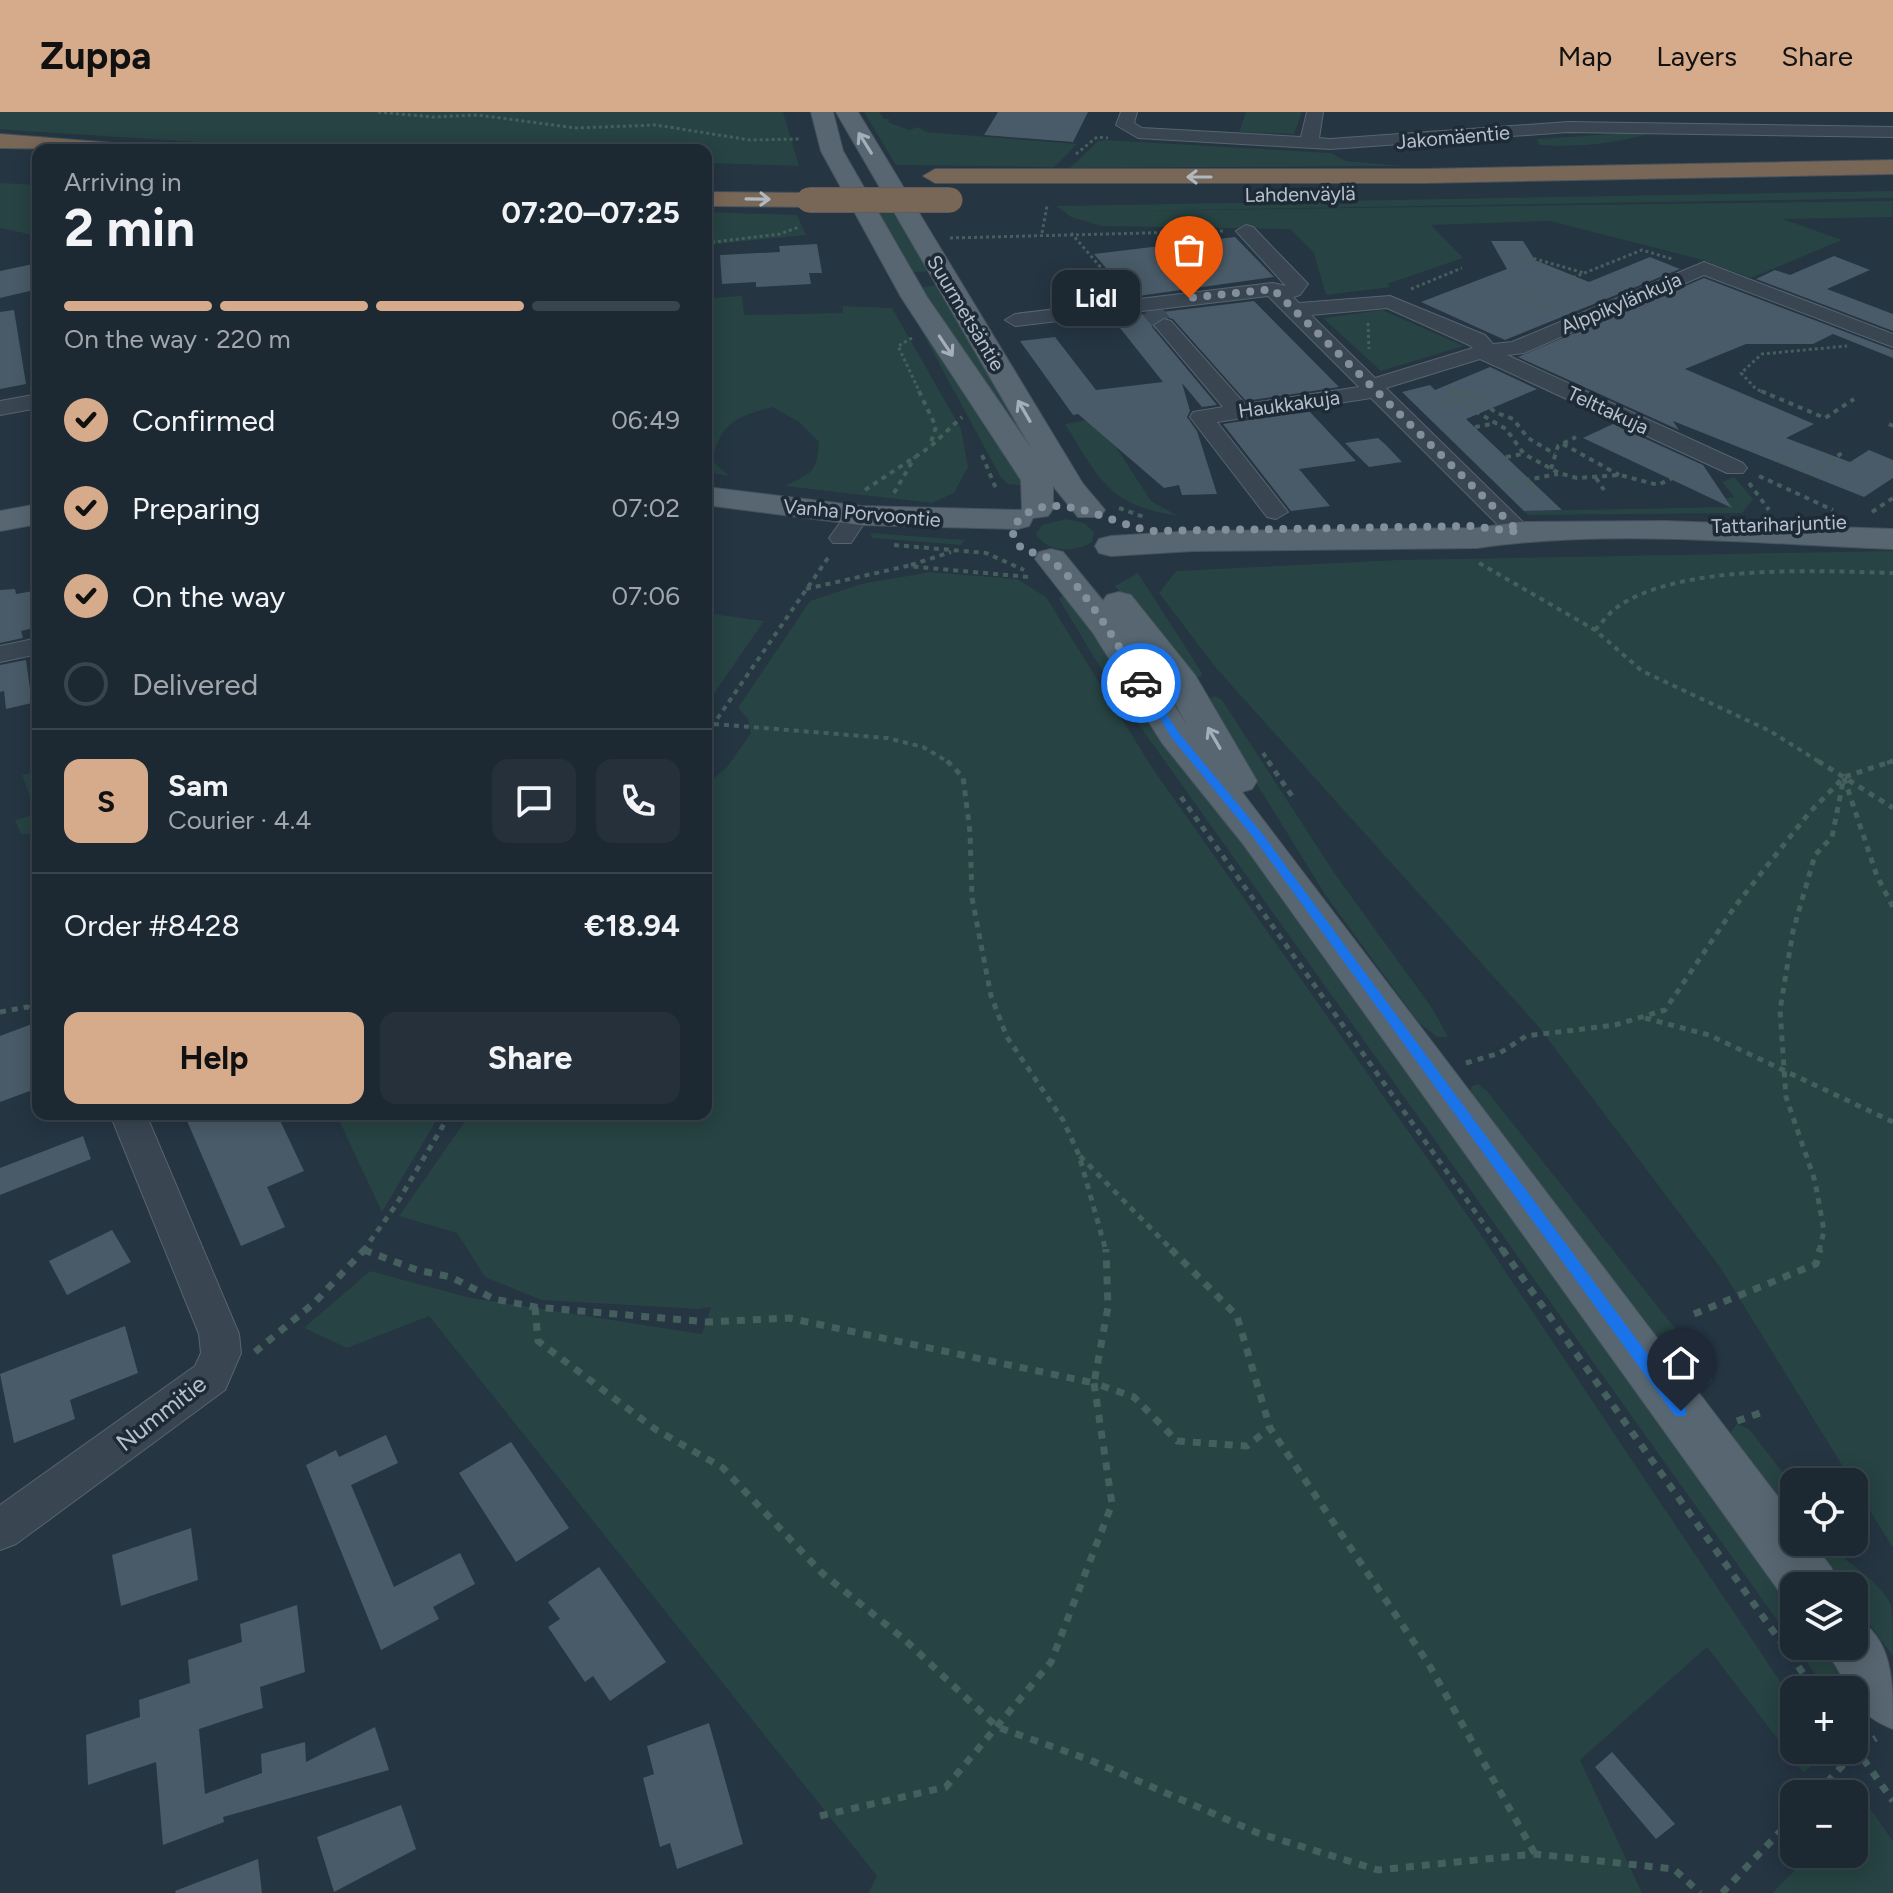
<!DOCTYPE html>
<html lang="en">
<head>
<meta charset="utf-8">
<style>
	:root { --surface:#1c2832; --page:#25303a; --text:#f1f3f6; --muted:#a0a6ac; --line:#3a444d; --accent:#d6ab8b }
	body { margin:0; font-family:Figtree,sans-serif; background:var(--page); color:var(--text); height:100vh; display:flex; flex-direction:column; font-size:30px; white-space:nowrap }
	* { box-sizing:border-box; margin:0 }
	p { font-size:26px; color:var(--muted) }
	.icon { flex:none; width:44px; height:44px; fill:none; stroke:currentColor; stroke-width:2; stroke-linecap:round; stroke-linejoin:round }
	.map { position:relative; flex:1; overflow:hidden }
	.drawer { position:absolute; left:32px; top:32px; width:680px; height:976px; display:flex; flex-direction:column; background:var(--surface); border-radius:16px; box-shadow:0 4px 20px #0003,0 0 0 2px var(--line) }
	.drawer>* { flex:none }
	.buttons { position:absolute; left:1780px; top:1356px; display:grid; gap:16px }
	.buttons a { display:grid; place-items:center; width:88px; height:88px; border-radius:16px; background:var(--surface); box-shadow:0 4px 20px #0003,0 0 0 2px var(--line); font-size:40px }
	.pin { position:absolute; display:grid; place-items:center; width:68px; height:68px; color:#fff; margin:-82px -34px; border-radius:50% 50% 50% 0; rotate:-45deg; box-shadow:0 0 8px #0007 }
	.pin .icon { rotate:45deg }
	.courier { position:absolute; display:grid; place-items:center; width:80px; height:80px; margin:-40px; border:6px solid #1a73e8; border-radius:50%; background:#fff; color:#222; box-shadow:0 2px 10px #0007 }
	.bubble { position:absolute; height:56px; border-radius:16px; background:var(--surface); box-shadow:0 4px 20px #0003,0 0 0 2px var(--line); font-size:26px; font-weight:700; line-height:56px; text-align:center }
	.head em { font-style:normal; font-weight:700 }
	.head div { display:flex; flex-direction:column-reverse }
	.head { display:flex; align-items:center; justify-content:space-between; height:136px; padding:0 32px }
	h1 { font-size:52px; font-weight:700; line-height:60px }
	.bar { display:grid; grid-template-columns:repeat(4,1fr); gap:12px 8px; align-content:center; height:96px; padding:0 32px }
	.bar i { height:10px; border-radius:6px; background:var(--line) }
	.bar .active { background:var(--accent) }
	.bar p { grid-column:span 4 }
	.line { display:flex; align-items:center; gap:20px; padding:0 32px; border-top:2px solid var(--line) }
	.line div { flex:1 }
	.round { display:grid; place-items:center; flex:none; width:84px; height:84px; border-radius:16px; background:var(--page) }
	ol { padding:0 32px; list-style:none }
	li { display:flex; align-items:center; gap:24px; height:88px }
	li p { margin-inline-start:auto }
	li .icon { padding:8px; border-radius:50%; background:var(--accent); color:#111; stroke-width:4 }
	li:last-child { color:var(--muted) }
	li i { width:44px; height:44px; border:4px solid var(--line); border-radius:50% }
	.action { display:flex; gap:16px; margin-top:auto; padding:16px 32px }
	.action a { flex:1; height:92px; border-radius:16px; background:var(--accent); color:#111; font-size:32px; font-weight:700; line-height:92px; text-align:center }
	.action a+a { background:var(--page); color:var(--text) }
	header { display:flex; align-items:center; gap:48px; box-sizing:border-box; height:112px; padding:0 40px; background:var(--accent); color:#111 }
	header strong { font-size:38px }
	nav { display:flex; gap:44px; margin-inline-start:auto; font-size:28px }
	.map>svg:first-child { display:block }
	.green { fill:#274343 }
	.building { fill:#495b68 }
	.lines { fill:none; stroke-linecap:round; stroke-linejoin:round }
	.minor-tunnel { stroke:#3b4a57; stroke-width:19; stroke-dasharray:19 10; stroke-linecap:butt }
	.minor-casing { stroke:#57646f; stroke-width:2 }
	.major-casing { stroke:#46525e; stroke-width:2 }
	.highway-casing { stroke:#44515c; stroke-width:2 }
	.path-far3 { stroke:#455f5e; stroke-width:3; stroke-dasharray:3 3; stroke-linecap:butt }
	.path-far2 { stroke:#455f5e; stroke-width:4; stroke-dasharray:5 5; stroke-linecap:butt }
	.path-far1 { stroke:#455f5e; stroke-width:5; stroke-dasharray:6 6; stroke-linecap:butt }
	.path { stroke:#455f5e; stroke-width:7; stroke-dasharray:8 8; stroke-linecap:butt }
	.minor { fill:#394652; fill-rule:evenodd }
	.major { fill:#576671; fill-rule:evenodd }
	.highway { fill:#786656; fill-rule:evenodd }
	.highway-bridge-casing { stroke:#44515c; stroke-width:26; stroke-linecap:butt }
	.highway-bridge { stroke:#786656; stroke-width:25 }
	.oneway { stroke:#a3afba }
	.oneway2 { stroke:#b0b8c0 }
	.route { fill:#1a73e8 }
	.done { stroke:#83909c; stroke-width:8; stroke-dasharray:0 14.4 }
	.labels { text-anchor:middle; dominant-baseline:central; stroke-width:7; stroke-linejoin:round; paint-order:stroke }
	.far-street-label { font-size:20px; fill:#b6c1cc; stroke:#1e2b37 }
	.street-label { font-size:24px; fill:#b6c1cc; stroke:#1e2b37 }
</style>
</head>
<body>
<header>
<strong>Zuppa</strong>
<nav><a>Map</a><a>Layers</a><a>Share</a></nav>
</header>
<div class="map">
<svg width="1893" height="1781" viewBox="0 0 1893 1781">
	<rect width="100%" height="100%" fill="#253542"/>
	<g class="green">
		<path d="M0,0h783l16,54 -93,-3v-13h-376l-307,-19 -23,-2z"/>
		<path d="M864,0h15l5,7h6l-2,3 21,8 9,-3 8,5 151,12 -23,23 -158,-2z"/>
		<path d="M1246,0h56l-8,22 -55,-2z"/>
		<path d="M1658,19c-38,12 -79,17 -118,14l-3,-6z"/>
		<path d="M1104,28l227,13 15,8 58,5 -334,2 28,-27z"/>
		<path d="M0,71l38,2v51l-38,-8z"/>
		<path d="M1893,79v7l-768,13 768,-10 -1,16 -109,2 59,21 -91,38 -48,-18 -153,-39 -119,4 32,33 -76,26 4,3 -65,8 -12,-42 -24,-24 -189,-3 -30,-9 -15,-11z"/>
		<path d="M872,97h26l38,62 -23,1 -19,-34z"/>
		<path d="M706,100l91,3 9,20 -100,10z"/>
		<path d="M942,172l75,130 32,70 -130,-196z"/>
		<path d="M706,180l3,6 33,-2 2,19 99,-2v-7l49,2 69,121 7,38 -14,26 -22,10 -147,-17c27,-13 32,-14 34,-44l-20,-20 -27,-15c-36,10 -51,16 -60,53l17,16 -23,-4z"/>
		<path d="M907,192l120,182 -20,-2 -7,-8z"/>
		<path d="M1382,198l82,36 -83,25 -58,-53z"/>
		<path d="M1097,306l54,83 27,15c-70,-11 -78,-36 -113,-92z"/>
		<path d="M1734,365l19,22 -11,14 -214,2 -4,-4 207,-4 -5,-9 8,-1 -12,-15z"/>
		<path d="M1066,407l18,4 10,9 -2,10c-17,11 -45,11 -56,-8l6,-9z"/>
		<path d="M870,421l95,7 -4,5 -89,-7z"/>
		<path d="M1893,439v997l-173,-281 -182,-241 -322,-358 -57,-75 17,-22 222,-11z"/>
		<path d="M931,460l86,7 29,18 107,172 322,457 319,476v48h32l3,5 -26,17 -96,-125 -127,113 62,133h-774l9,-17 -448,-560 -82,32 -43,-20 66,-57 101,27 231,36 9,-27 -13,2 -157,-9 -56,-23 -28,-44 -58,-17 71,-102h236v-329l21,-18 24,-34 -3,-14 -10,-11 72,-107 51,-17z"/>
		<path d="M1138,461l64,100 -2,4 -9,1 -76,-92z"/>
		<path d="M1067,478l727,1011v43l-682,-957 -53,-88z"/>
		<path d="M706,501l58,8 -58,84z"/>
		<path d="M1215,584l7,4 113,174 97,134 16,29h-11l-18,-14 -93,-127 -121,-196z"/>
		<path d="M38,659v63h-17l-6,-14 22,-6 -15,-39z"/>
		<path d="M1478,972l9,7 225,284v6l-6,5 -12,2 -224,-296 2,-6z"/>
		<path d="M336,1002h104l-58,98z"/>
		<path d="M1737,1312l12,5 45,58v35l-58,-78 -5,-12z"/>
		<path d="M1809,1430h18c19,22 51,36 64,63 2,12 2,37 2,51l-39,-53v-17h-13z"/>
		<path d="M1795,1534h32l43,66v8l-11,8 -5,-2v-36h-27z"/>
		<path d="M1864,1688l29,41v52h-121l39,-39h43v-43z"/>
	</g>
	<g class="building">
		<path d="M998,0h90l-15,30 -89,-7z"/>
		<path d="M1235,125l39,40 -143,20 -37,-43z"/>
		<path d="M1491,129h32l12,19 54,22 61,-25 30,12 -175,71 -84,-38 86,-33z"/>
		<path d="M817,132l5,29h-13l2,11 -55,3v-5l-34,2 -2,-29 60,-3 -1,-6z"/>
		<path d="M1834,144l36,14 -43,19 66,25v17l-137,-52 19,-9 15,5z"/>
		<path d="M38,151v26l-38,9v-27z"/>
		<path d="M1704,166l189,72v8l-60,-24 -20,10h-67l-61,25 129,55 -28,14 64,24 19,-12 24,10v18l-29,19 -191,-76 6,9 -161,-73z"/>
		<path d="M1254,189l85,86 -93,14 -73,-82 -11,-3 -10,6v5l65,78 -15,2 -20,-24 8,28 -3,6 10,14 20,63 -35,1 -3,-10 -15,3 -86,-74 -5,1 -53,-74 35,-4 41,53 67,-8 -51,-64z"/>
		<path d="M14,198l12,74 -26,5v-77z"/>
		<path d="M1490,255l47,22 -71,30 96,91 -38,1 -122,-119 28,-7 5,5z"/>
		<path d="M1309,299l47,50 -57,8 31,37 -39,5 -68,-87z"/>
		<path d="M1613,312l90,41 29,43 -149,-70z"/>
		<path d="M1378,326l8,7 16,17 -33,5 -24,-24z"/>
		<path d="M15,477l1,5 17,-3 1,6 4,-1v31l-17,4 2,7 -23,5v-53z"/>
		<path d="M26,548l6,43 -26,6 -2,-18 -4,1v-27z"/>
		<path d="M32,912l6,17v47l-38,14v-66z"/>
		<path d="M184,1002h93l27,57 -37,16 18,40 -44,19z"/>
		<path d="M83,1024l8,23 -91,36v-27z"/>
		<path d="M112,1118l19,32 -64,33 -18,-34z"/>
		<path d="M125,1214l13,47 -68,27 5,19 -61,24 -14,-69z"/>
		<path d="M386,1323l12,28 -47,22 43,102 66,-34 15,31 -42,23 6,12 -58,31 -75,-185 30,-15 3,7z"/>
		<path d="M511,1330l58,86 -53,34 -57,-89z"/>
		<path d="M191,1416l7,52 -77,26 -9,-51z"/>
		<path d="M599,1455l67,95 -56,39 -17,-25 -8,6 -37,-55 12,-8 -12,-17z"/>
		<path d="M297,1493l8,67 -45,15 3,21 -64,21 6,65 57,-21 -1,-19 44,-12 1,20 69,-35 14,43 -166,47 1,5 -61,23 -7,-83 -68,23 -2,-50 54,-18 -1,-17 51,-17 -2,-23 54,-18 -2,-18z"/>
		<path d="M709,1611l34,121 -66,25 -7,-26 -10,4 -17,-69 11,-4 -7,-28z"/>
		<path d="M1612,1640l63,72 -19,15 -61,-72z"/>
		<path d="M401,1693l15,44 -82,43 -17,-55z"/>
		<path d="M258,1747l4,34h-86l-1,-2z"/>
	</g>
	<g class="lines">
		<path class="minor-tunnel" d="M1150,197l14,16"/>
		<defs>
			<g id="minor">
				<path d="M1121,0h16l-3,11 8,5 159,9 6,-25h16l-4,26 11,1 238,-17 325,5v10l-325,-5 -238,17 -192,-11 -22,-13z"/>
				<path d="M1246,113l7,2 55,57 -8,11 -7,2 6,6 91,-7 95,39 8,9 19,-2 192,-80 189,72v13l-189,-72 -180,78 -17,2 236,108 4,5 -4,5h-16l-247,-114 -94,29 142,139 3,5 -3,5h-18l-139,-139 -154,24 71,90 -12,7 -9,-2 -77,-100 3,-5 30,-5 -69,-82 10,-6 7,2 74,83 114,-17 -91,-91 -253,30 -10,-6 10,-6 258,-31 13,3 -50,-55zM1387,196l82,37 4,3 -98,30 -64,-63z"/>
				<path d="M38,282v14l-38,7v-14z"/>
				<path d="M851,406l12,7 -12,18h-18l-4,-5 13,-18z"/>
				<path d="M38,526v16l-38,8v-16z"/>
				<path d="M110,1002h36l93,220 2,19 -16,37 -209,154 -16,6v-45l195,-139 6,-13 -2,-19z"/>
			</g>
			<g id="major">
				<path d="M811,0h22l10,39 84,146 104,151 -195,-336h22l225,372 22,26 -5,7h-22l-25,-31v23l-5,7 -15,2 -4,8 -11,3 -157,-4 -155,-20v-18l155,19 161,4 -1,-30 -120,-183 -80,-146z"/>
				<path d="M38,392v20l-38,7v-20z"/>
				<path d="M1665,409l228,8v20c-135,-5 -282,-21 -416,-1l-284,3 -82,5 -12,-3 -4,-7 4,-7 12,-3 82,-5 284,-3 42,-6z"/>
				<path d="M1051,437l12,3 40,49 4,-6 12,-3 12,3 64,80 62,106 -5,8 -10,3 552,726v24h18l19,25 8,19h-45v21l-5,-2 -546,-761 -81,-101 -69,-110 -58,-74 4,-7zM1139,538l22,28 26,47z"/>
				<path d="M1854,1505c39,21 39,63 39,112 -18,-7 -37,-18 -39,-39h-4l-26,-44h30z"/>
			</g>
			<g id="highway">
				<path d="M0,22l114,9 11,7 -125,-2z"/>
				<path d="M1893,48v14l-469,9h-489l-12,-7 12,-7h489z"/>
				<path d="M706,80l103,1 12,7 -12,7 -103,-1z"/>
			</g>
		</defs>
		<use href="#minor" class="minor-casing"/>
		<use href="#major" class="major-casing"/>
		<use href="#highway" class="highway-casing"/>
		<g class="path-far3">
			<path d="M378,0l55,5 45,-2 98,13 80,-3 94,15 51,-1"/>
			<path d="M1076,42l21,-17 11,1"/>
			<path d="M1042,121l5,-27"/>
			<path d="M1071,121l46,53"/>
			<path d="M950,126l274,-7"/>
			<path d="M706,131l74,-9 19,-7"/>
			<path d="M1522,143l62,18"/>
			<path d="M1411,177l51,-21"/>
			<path d="M1549,197l-27,-11 120,-48 30,9"/>
			<path d="M1368,211l1,26"/>
			<path d="M912,226l-14,8 22,47"/>
			<path d="M1447,274l8,7"/>
			<path d="M1452,277l17,4"/>
			<path d="M1766,281l-10,-4 -15,-16 21,-19 85,-8"/>
		</g>
		<g class="path-far2">
			<path d="M919,279l17,36 -5,15"/>
			<path d="M1453,279l24,21 29,17 18,25 35,19 18,5 43,-3 38,10 29,-14"/>
			<path d="M1466,279l31,22 16,6 15,19 27,16"/>
			<path d="M1761,279l64,27 29,-19"/>
			<path d="M1449,291l14,-3"/>
			<path d="M1889,312l4,2"/>
			<path d="M1475,315l22,-4"/>
			<path d="M1563,332l56,31"/>
			<path d="M982,343l15,36"/>
			<path d="M1506,345l17,-3"/>
			<path d="M1786,350l28,12 29,-22"/>
			<path d="M1551,357l7,-23 18,-9"/>
			<path d="M1759,364l74,34"/>
			<path d="M1596,366l8,12"/>
			<path d="M1528,369l7,11"/>
			<path d="M1749,371l20,27"/>
			<path d="M1505,372l53,-10"/>
			<path d="M865,378l65,-43 32,-30"/>
			<path d="M894,381l21,-36"/>
			<path d="M1119,396l25,9"/>
			<path d="M1872,400l21,-14"/>
			<path d="M894,433l92,8 38,17"/>
			<path d="M1479,451l116,67 47,41 128,60 51,32"/>
			<path d="M911,453l40,-13"/>
			<path d="M806,477l101,-23 122,11"/>
			<path d="M1595,518c7,-7 13,-16 21,-22 62,-45 203,-37 277,-35"/>
			<path d="M714,612l173,14 36,9 27,16"/>
			<path d="M706,623l124,-180"/>
			<path d="M1263,641l7,10"/>
			<path d="M1887,651l6,-2"/>
		</g>
		<g class="path-far1">
			<path d="M947,649l16,16 7,55 2,66 19,98 16,41 56,83 16,35 27,96"/>
			<path d="M1268,649l24,35"/>
			<path d="M1818,649l75,47"/>
			<path d="M1844,666l33,98 16,31"/>
			<path d="M1181,685l322,454"/>
			<path d="M0,900l27,-5 8,4 3,9"/>
			<path d="M1645,906l64,17 184,87"/>
			<path d="M1466,951l34,-10 26,-17 89,-11 50,-15 71,-105 73,-92 35,-36 49,-16"/>
			<path d="M1080,1044l93,95"/>
			<path d="M363,1139l33,-46 54,-91"/>
			<path d="M1819,1139l5,-20 -9,-50 -29,-84 -6,-87 13,-79 22,-76 17,-18 12,-60"/>
		</g>
		<g class="path">
			<path d="M1171,1137l66,67 33,112 158,235 107,191"/>
			<path d="M1502,1137l313,441"/>
			<path d="M364,1138l53,20 34,7 43,22 41,8 173,15 81,-4 305,65 14,-76 -2,-58"/>
			<path d="M535,1195l3,34 117,88 68,39 99,105 82,66 93,88 93,33 168,73 120,37 157,-16 139,15 26,24"/>
			<path d="M1694,1202l122,-50 4,-15"/>
			<path d="M255,1240l59,-49 51,-54"/>
			<path d="M1737,1309l29,-10"/>
			<path d="M1854,1634l39,55"/>
			<path d="M1816,1682l41,-44 19,-12"/>
			<path d="M820,1704l126,-29 105,-125 61,-158 -18,-121 40,14 43,44 70,5 23,-18"/>
			<path d="M1722,1781l72,-76"/>
		</g>
		<use href="#minor" class="minor"/>
		<use href="#major" class="major"/>
		<use href="#highway" class="highway"/>
		<defs>
			<path id="highway-bridge" d="M809,88h141"/>
		</defs>
		<use href="#highway-bridge" class="highway-bridge-casing"/>
		<use href="#highway-bridge" class="highway-bridge"/>
	</g>
	<defs><path id="oneway-shaft" d="M-6 0H5M1.5-3L5.5 0L1.5 3" fill="none" stroke-width="1.6" stroke-linecap="round" stroke-linejoin="round" transform="scale(2)"/></defs>
	<g class="oneway">
		<use href="#oneway-shaft" transform="translate(865 31) rotate(-122)"/>
		<use href="#oneway-shaft" transform="translate(946 234) rotate(56)"/>
		<use href="#oneway-shaft" transform="translate(1024 299) rotate(-120)"/>
		<use href="#oneway-shaft" transform="translate(1214 626) rotate(-120)"/>
	</g>
	<g class="oneway2">
		<use href="#oneway-shaft" transform="translate(1199 65) rotate(180)"/>
		<use href="#oneway-shaft" transform="translate(758 87) rotate(1)"/>
	</g>
	<path class="route" d="M1138,569h7l34,52 82,99 425,574v10h-11l-422,-579 -82,-100z"/>
	<g class="lines">
		<path class="done" d="M1141,571c-21,-35 -57,-97 -89,-122 -17,-14 -34,-2 -40,-32 31,-50 99,-4 140,2l318,-5 49,6 -246,-243 -84,9"/>
	</g>
	<g class="labels">
		<g class="far-street-label">
			<text transform="translate(1453 25) rotate(-5)">Jakomäentie</text>
			<text transform="translate(1300 82) rotate(-1)">Lahdenväylä</text>
			<text transform="translate(1621 191) rotate(-23)">Alppikylänkuja</text>
			<text transform="translate(966 201) rotate(59)">Suurmetsäntie</text>
			<text transform="translate(1289 292) rotate(-8)">Haukkakuja</text>
			<text transform="translate(1608 298) rotate(25)">Telttakuja</text>
			<text transform="translate(862 401) rotate(5)">Vanha Porvoontie</text>
			<text transform="translate(1779 412) rotate(-2)">Tattariharjuntie</text>
		</g>
		<g class="street-label">
			<text transform="translate(161 1301) rotate(-38)">Nummitie</text>
		</g>
	</g>
</svg>
<div class="buttons">
<a><svg class="icon" aria-label="locate" viewBox="0 0 24 24"><circle cx="12" cy="12" r="6"/><path d="M12 2v4M12 18v4M2 12h4M18 12h4"/></svg></a>
<a><svg class="icon" aria-label="layers" viewBox="0 0 24 24"><path d="M12 4l9 5-9 5-9-5zM3 14l9 5 9-5"/></svg></a>
<a>+</a>
<a>−</a>
</div>
<div class="pin" style="left:1189px;top:186px;background:#ea580c"><svg class="icon" aria-label="bag" viewBox="0 0 24 24"><path d="M5 8h14l-1 12H6zM9 8a3 3 0 0 1 6 0"/></svg></div>
<div class="pin" style="left:1681px;top:1299px;background:#1f2937"><svg class="icon" aria-label="home" viewBox="0 0 24 24"><path d="M3 11l9-7 9 7M6 9v11h12V9"/></svg></div>
<div class="courier" style="left:1141px;top:571px"><svg class="icon" aria-label="car" viewBox="0 0 24 24"><path d="M5 17H2v-5l4-1 3-4h7l3 4 3 1v5h-3M9 17h6M6 11h13"/><circle cx="7" cy="17" r="2"/><circle cx="17" cy="17" r="2"/></svg></div>
<div class="bubble" style="left:1052px;top:158px;width:88px">Lidl</div>
<section class="drawer">
<div class="head"><div><h1>2 min</h1><p>Arriving in</p></div><em>07:20–07:25</em></div>
<div class="bar"><i class="active"></i><i class="active"></i><i class="active"></i><i></i><p>On the way · 220 m</p></div>
<ol>
<li><svg class="icon" aria-label="check" viewBox="0 0 24 24"><path d="M5 12l5 5 9-10"/></svg>Confirmed<p>06:49</p></li>
<li><svg class="icon" aria-label="check" viewBox="0 0 24 24"><path d="M5 12l5 5 9-10"/></svg>Preparing<p>07:02</p></li>
<li><svg class="icon" aria-label="check" viewBox="0 0 24 24"><path d="M5 12l5 5 9-10"/></svg>On the way<p>07:06</p></li>
<li><i></i>Delivered</li>
</ol>
<div class="line" style="height:144px"><b class="round" style="background:var(--accent);color:#111">S</b><div><b>Sam</b><p>Courier · 4.4</p></div><a class="round"><svg class="icon" aria-label="chat" viewBox="0 0 24 24"><path d="M4 5h16v11H9l-5 4z"/></svg></a><a class="round"><svg class="icon" aria-label="phone" viewBox="0 0 24 24"><path d="M5 4h4l2 5-3 2q2 4 5 5l2-3 5 2v4C11 20 4 13 5 4z"/></svg></a></div>
<div class="line" style="height:104px"><div>Order #8428</div><b>€18.94</b></div>
<div class="action"><a>Help</a><a>Share</a></div>
</section>
</div>
</body>
</html>
